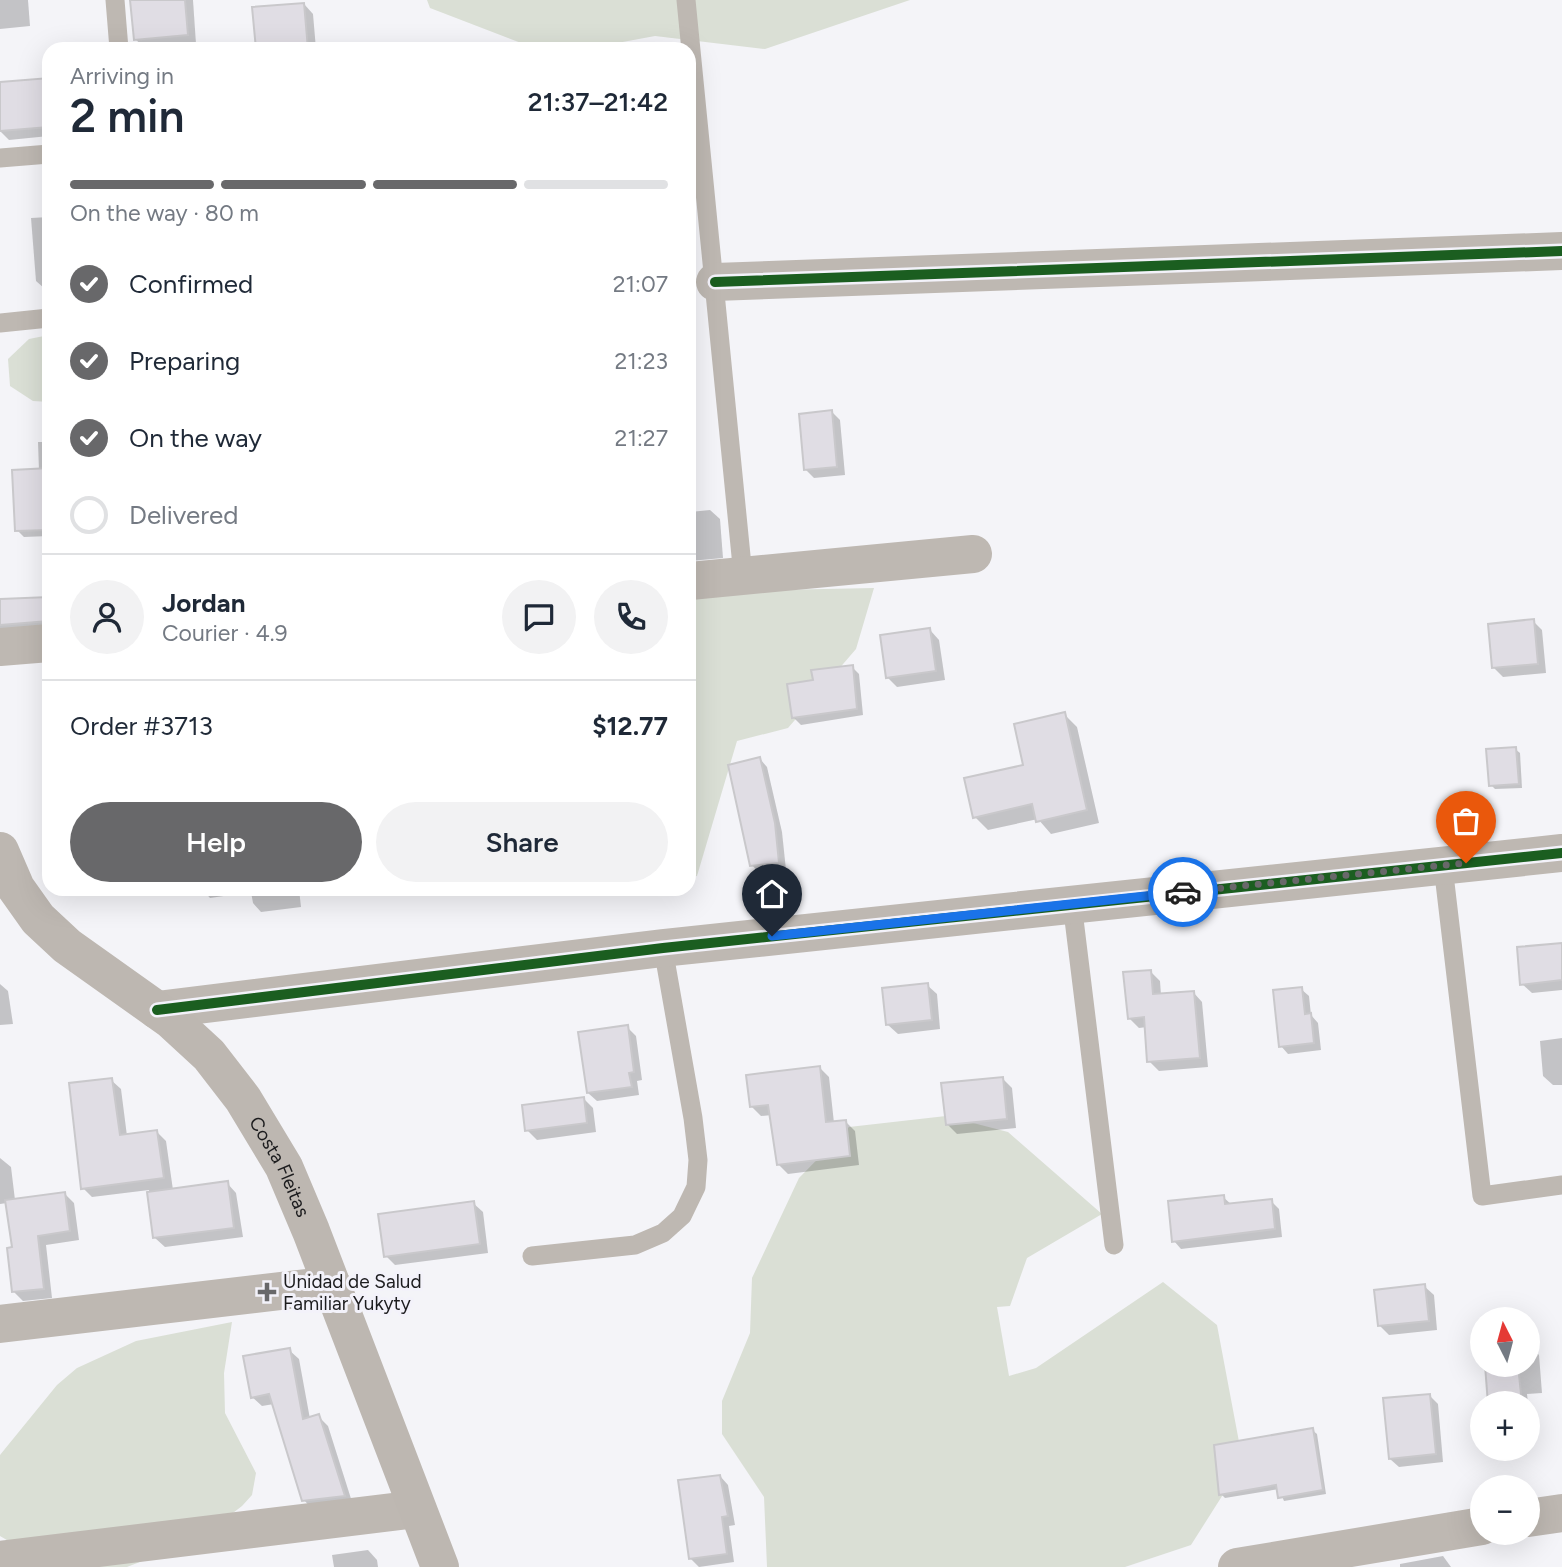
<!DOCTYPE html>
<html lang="en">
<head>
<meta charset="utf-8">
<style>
	:root { --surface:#fff; --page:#f2f2f3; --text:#1f2937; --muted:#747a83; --line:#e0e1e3; --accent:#68686a }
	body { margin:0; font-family:Figtree,sans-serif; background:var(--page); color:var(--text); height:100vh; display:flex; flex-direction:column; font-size:26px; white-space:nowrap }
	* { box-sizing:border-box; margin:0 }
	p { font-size:23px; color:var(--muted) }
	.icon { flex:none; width:38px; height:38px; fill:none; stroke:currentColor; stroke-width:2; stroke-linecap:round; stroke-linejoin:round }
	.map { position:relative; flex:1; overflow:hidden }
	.details { position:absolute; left:42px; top:42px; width:654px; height:854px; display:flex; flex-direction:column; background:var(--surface); border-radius:21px; box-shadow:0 7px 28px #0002 }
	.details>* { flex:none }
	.needle { width:46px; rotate:354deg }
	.controls { position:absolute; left:1470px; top:1307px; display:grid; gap:14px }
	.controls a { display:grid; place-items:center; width:70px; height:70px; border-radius:50%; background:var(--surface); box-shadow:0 7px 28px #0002; font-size:35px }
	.pin { position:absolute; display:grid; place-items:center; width:60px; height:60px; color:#fff; margin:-72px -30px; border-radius:50% 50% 50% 0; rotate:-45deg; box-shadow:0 0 7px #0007 }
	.pin .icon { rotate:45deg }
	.courier { position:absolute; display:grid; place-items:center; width:70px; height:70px; margin:-35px; border:5px solid #1a73e8; border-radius:50%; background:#fff; color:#222; box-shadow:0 2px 9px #0007 }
	.overview em { font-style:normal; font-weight:600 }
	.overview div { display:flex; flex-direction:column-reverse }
	.overview { display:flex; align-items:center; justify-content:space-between; height:119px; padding:0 28px }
	h1 { font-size:46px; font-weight:600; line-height:52px }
	.bar { display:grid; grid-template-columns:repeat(4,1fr); gap:10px 7px; align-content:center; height:84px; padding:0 28px }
	.bar i { height:9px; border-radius:5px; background:var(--line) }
	.bar .selected { background:var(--accent) }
	.bar p { grid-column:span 4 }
	.line { display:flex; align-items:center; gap:18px; padding:0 28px; border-top:2px solid var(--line) }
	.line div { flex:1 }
	.round { display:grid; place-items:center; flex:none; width:74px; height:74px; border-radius:37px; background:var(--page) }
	ol { padding:0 28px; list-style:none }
	li { display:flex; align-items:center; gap:21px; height:77px }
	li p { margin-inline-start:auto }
	li .icon { padding:7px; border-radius:50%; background:var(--accent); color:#fff; stroke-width:4 }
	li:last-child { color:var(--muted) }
	li i { width:38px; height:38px; border:4px solid var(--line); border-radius:50% }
	.cta { display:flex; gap:14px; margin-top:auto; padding:14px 28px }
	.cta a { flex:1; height:80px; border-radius:42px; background:var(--accent); color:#fff; font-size:28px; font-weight:600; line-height:80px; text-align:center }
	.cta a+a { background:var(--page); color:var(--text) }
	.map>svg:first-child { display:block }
	.green { fill:#dadfd5 }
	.shadow { fill:#0003 }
	.building { fill:#e0dde4; stroke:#c9c8cb; stroke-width:2 }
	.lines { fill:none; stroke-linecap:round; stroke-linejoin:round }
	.service { stroke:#beb8b2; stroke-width:19 }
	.minor { stroke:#beb8b2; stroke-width:38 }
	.secondary { stroke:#bdb7b1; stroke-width:38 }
	.cycleway-casing { stroke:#f3f2fa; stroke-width:15 }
	.cycleway { stroke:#1b5e20; stroke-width:10 }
	.done { stroke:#68686a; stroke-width:7; stroke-dasharray:0 12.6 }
	.route { stroke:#1a73e8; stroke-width:9 }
	.poi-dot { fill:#68686a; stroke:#f3f2fa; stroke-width:2.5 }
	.labels { text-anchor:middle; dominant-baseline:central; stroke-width:6; stroke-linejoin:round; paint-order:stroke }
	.street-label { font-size:19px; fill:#1c1c1e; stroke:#f3f2fa }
	.poi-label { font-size:19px; fill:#1c1c1e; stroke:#f3f2fa; text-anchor:start }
</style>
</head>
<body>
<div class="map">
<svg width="1562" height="1567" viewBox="0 0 1562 1567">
	<rect width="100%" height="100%" fill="#f4f4f8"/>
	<g class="green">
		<path d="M427,0h483l-145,49 -110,-13 -70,13h-48l-107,-41z"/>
		<path d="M49,335v67l-16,-1 -23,-15 -2,-27 21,-20z"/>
		<path d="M874,588l-18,61 -68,79 -51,13 -40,135 -7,1v-278l42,-8z"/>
		<path d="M946,1116l62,16 94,82 -75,44 -17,48 -13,1 12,69 27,-8 127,-86 54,43 26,138 -52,82 -66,22h-358l-3,-70 -42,-63v-33l28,-68 2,-55 47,-100 50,-51z"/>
		<path d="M232,1322l-8,51 1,40 31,60 -4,22 -10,11 -43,33 -72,28h-74l-53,-31v-81l57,-70 20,-17 59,-27z"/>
	</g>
	<g class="shadow">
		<path d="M0,0h28l2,26 -30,3z"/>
		<path d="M132,0h61l3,44 -51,4 -10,-9z"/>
		<path d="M304,4l9,10 3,35h-59z"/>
		<path d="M49,80v56l-40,4 -9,-9v-47z"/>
		<path d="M49,217v72h-4l-9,-8 -5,-63z"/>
		<path d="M832,412l8,8 5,55 -31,3 -8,-8z"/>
		<path d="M38,442h11v94l-25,1 -7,-7 22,-59z"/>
		<path d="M710,510l10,9 3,39 -33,3v-49z"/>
		<path d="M49,599v30l-49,1v-29z"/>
		<path d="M1533,621l9,9 4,43 -43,4 -10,-10z"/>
		<path d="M930,630l9,10 6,40 -48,7 -10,-10z"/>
		<path d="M852,667l7,7 4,41 -62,10 -8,-8 22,-35z"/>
		<path d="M1064,714l13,13 22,96 -48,11 -13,-15 -50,11 -13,-13 50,-51z"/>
		<path d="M1515,749l5,4 2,35 -27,1 -4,-4z"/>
		<path d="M760,759l7,8 15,65 4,38 -27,3 -7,-8z"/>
		<path d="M160,889h29l-26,3z"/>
		<path d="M299,889l2,18 -40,5 -8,-9 -2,-11 -41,6 -8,-9z"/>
		<path d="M1562,944v46l-30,3 -10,-9z"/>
		<path d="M1150,971l10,10 1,14 32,-3 9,10 6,65 -49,4 -10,-10 -2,-34 -8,1 -10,-10z"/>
		<path d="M0,984l8,7 5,33 -13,1z"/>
		<path d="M927,985l10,9 3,35 -42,5 -10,-9z"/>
		<path d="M1301,989l8,7 2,19 7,8 3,27 -33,4 -7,-8z"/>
		<path d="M627,1027l9,9 6,44 -5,1 2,14 -42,6 -9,-8z"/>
		<path d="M1562,1038v47h-9l-10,-9 -3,-35z"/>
		<path d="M819,1067l10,10 5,46 11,-2 10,10 4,34 -71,9 -10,-10 -6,-49 -11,1 -10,-10z"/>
		<path d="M1002,1078l10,10 4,40 -59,6 -9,-9z"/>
		<path d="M111,1080l10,9 6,47 30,-4 9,9 7,49 54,-7 9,10 7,44 -78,10 -10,-9 -6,-48 -57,7 -9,-9z"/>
		<path d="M584,1099l9,9 3,24 -59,8 -10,-10z"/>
		<path d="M0,1158l11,9 4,33 49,-7 10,10 5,37 -33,5 6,53 -29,3 -9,-9v-43l-7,-46 -7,1z"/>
		<path d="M1223,1197l9,8 39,-4 8,8 3,28 -101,12 -7,-8z"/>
		<path d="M473,1203l10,9 5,41 -93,12 -9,-9z"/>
		<path d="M1424,1286l10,9 3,35 -48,5 -9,-9z"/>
		<path d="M1531,1347l8,8 3,38 -15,1 4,37 -3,1v-28h-39l-3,-39h42v-17z"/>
		<path d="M289,1350l10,9 11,60 8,-3 10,10 25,79 -40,5 -9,-10 -30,-96 -12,2 -10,-9z"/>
		<path d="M1430,1396l8,8 5,58 -44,5 -9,-8z"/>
		<path d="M1312,1430l5,4 9,60 -42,7 -5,-12 -54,9 -4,-4z"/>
		<path d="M720,1476l8,9 7,40 -6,1 5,36 -35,5 -9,-9z"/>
		<path d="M368,1550l9,10 1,7h-44l-2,-12z"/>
		<path d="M1443,1556l8,11h-51v-3z"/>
	</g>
	<g class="building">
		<path d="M130,0h55l3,35 -54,5z"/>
		<path d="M304,3l4,46h-52l-4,-42z"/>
		<path d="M49,78v49l-49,4v-49z"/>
		<path d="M832,410l5,57 -33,3 -5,-56z"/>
		<path d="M49,468v62l-34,1 -3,-61z"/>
		<path d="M49,597v24l-49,4v-26z"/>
		<path d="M1534,619l4,45 -46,4 -4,-44z"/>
		<path d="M930,628l6,43 -50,7 -6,-43z"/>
		<path d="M853,665l4,44 -65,9 -5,-34 26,-4 -2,-10z"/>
		<path d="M1065,712l22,98 -51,12 -4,-18 -59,14 -9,-40 59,-13 -9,-41z"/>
		<path d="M1516,747l3,37 -30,2 -3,-37z"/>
		<path d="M760,757l15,66 4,40 -29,3 -22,-101z"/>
		<path d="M1562,943v37l-42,5 -3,-38z"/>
		<path d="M1151,970l2,24 41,-3 6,67 -53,4 -3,-45 -16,2 -5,-47z"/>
		<path d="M928,983l4,37 -46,5 -4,-37z"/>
		<path d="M1302,987l3,27 6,-1 3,30 -35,4 -6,-57z"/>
		<path d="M628,1025l6,47 -5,1 3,14 -45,6 -9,-61z"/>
		<path d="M820,1066l6,56 20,-2 4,36 -73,9 -9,-60 -18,2 -4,-32z"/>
		<path d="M1003,1077l4,42 -61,6 -5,-42z"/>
		<path d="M112,1078l8,57 37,-5 7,48 -83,11 -12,-106z"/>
		<path d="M584,1097l3,26 -62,8 -3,-26z"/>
		<path d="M228,1181l6,47 -81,10 -6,-46z"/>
		<path d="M65,1192l5,39 -32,5 6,53 -32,3 -5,-44 5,-1 -7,-47z"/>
		<path d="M1224,1195l1,9 47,-5 3,30 -103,13 -4,-41z"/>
		<path d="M474,1201l6,43 -96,13 -6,-43z"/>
		<path d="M1425,1284l4,37 -51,5 -4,-36z"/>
		<path d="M290,1348l13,71 16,-5 26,82 -43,5 -33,-107 -18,4 -8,-42z"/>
		<path d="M1485,1365h33l4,39h-34z"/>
		<path d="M1430,1394l6,60 -47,5 -6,-61z"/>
		<path d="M1313,1428l10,62 -45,8 -2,-13 -57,10 -5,-50z"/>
		<path d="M720,1475l8,41 -6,1 5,37 -38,5 -11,-79z"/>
	</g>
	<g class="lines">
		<g class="service">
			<path d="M115,0l4,49"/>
			<path d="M686,0l57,576"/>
			<path d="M0,158l49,-4"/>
			<path d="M0,323l49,-5"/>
			<path d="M1443,866l39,330 80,-11"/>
			<path d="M1072,903l42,342"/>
			<path d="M532,1256l103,-11 28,-12 19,-17 14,-29 2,-27 -5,-42 -30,-170"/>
		</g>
		<g class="minor">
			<path d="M715,282l847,-31"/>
			<path d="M690,581l283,-27"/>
			<path d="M0,647l49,-4"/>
			<path d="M157,1010l506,-62 899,-95"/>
			<path d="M0,1324l332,-39"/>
			<path d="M1528,1518l34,-5"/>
			<path d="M0,1560l417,-51"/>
			<path d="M1237,1567l245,-41"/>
		</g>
		<path class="secondary" id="s1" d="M0,851l16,37 22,31 29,27 104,74 38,35 34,44 41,68 27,64 129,336"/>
		<defs>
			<g id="cycleway">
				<path d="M715,282l847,-31"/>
				<path d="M157,1010l506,-62 899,-95"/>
			</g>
		</defs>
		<use href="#cycleway" class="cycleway-casing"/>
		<use href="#cycleway" class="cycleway"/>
	</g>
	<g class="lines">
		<path class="done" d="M1183,892l283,-29"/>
		<path class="route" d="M772,936l411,-44"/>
	</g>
	<path class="poi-dot" d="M263.5 1281.5h7v7h7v7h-7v7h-7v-7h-7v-7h7z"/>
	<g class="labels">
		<g class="street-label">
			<text stroke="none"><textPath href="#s1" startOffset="430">Costa Fleitas</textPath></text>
		</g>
		<g class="poi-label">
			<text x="283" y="1281">Unidad de Salud<tspan x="283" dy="22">Familiar Yukyty</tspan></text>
		</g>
	</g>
</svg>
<div class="controls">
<a><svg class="needle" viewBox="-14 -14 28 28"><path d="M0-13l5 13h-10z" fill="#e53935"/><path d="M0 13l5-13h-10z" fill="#747a83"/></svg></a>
<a>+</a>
<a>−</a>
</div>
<div class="pin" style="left:1466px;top:863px;background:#ea580c"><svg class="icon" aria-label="bag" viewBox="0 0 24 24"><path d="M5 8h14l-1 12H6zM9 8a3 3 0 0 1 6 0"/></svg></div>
<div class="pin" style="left:772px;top:936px;background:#1f2937"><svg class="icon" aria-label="home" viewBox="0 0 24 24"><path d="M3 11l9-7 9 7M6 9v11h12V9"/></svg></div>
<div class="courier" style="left:1183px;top:892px"><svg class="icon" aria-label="car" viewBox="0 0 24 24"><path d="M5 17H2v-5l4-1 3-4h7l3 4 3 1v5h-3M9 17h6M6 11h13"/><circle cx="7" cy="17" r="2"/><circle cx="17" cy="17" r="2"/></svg></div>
<section class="details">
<div class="overview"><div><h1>2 min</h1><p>Arriving in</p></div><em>21:37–21:42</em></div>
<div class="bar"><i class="selected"></i><i class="selected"></i><i class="selected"></i><i></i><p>On the way · 80 m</p></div>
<ol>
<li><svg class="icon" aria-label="check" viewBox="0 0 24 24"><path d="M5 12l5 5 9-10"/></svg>Confirmed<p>21:07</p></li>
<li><svg class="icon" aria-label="check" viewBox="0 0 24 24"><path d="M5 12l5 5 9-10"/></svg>Preparing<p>21:23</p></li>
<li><svg class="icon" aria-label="check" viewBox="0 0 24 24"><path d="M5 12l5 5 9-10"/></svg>On the way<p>21:27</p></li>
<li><i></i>Delivered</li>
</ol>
<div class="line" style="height:126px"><a class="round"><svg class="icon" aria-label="person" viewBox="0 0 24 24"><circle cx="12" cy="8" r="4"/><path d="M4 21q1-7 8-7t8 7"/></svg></a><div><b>Jordan</b><p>Courier · 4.9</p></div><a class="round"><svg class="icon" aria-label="chat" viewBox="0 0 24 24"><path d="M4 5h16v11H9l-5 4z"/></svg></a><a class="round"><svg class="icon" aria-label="phone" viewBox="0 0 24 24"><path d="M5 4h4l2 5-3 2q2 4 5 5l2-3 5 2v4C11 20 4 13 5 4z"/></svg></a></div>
<div class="line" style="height:91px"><div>Order #3713</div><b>$12.77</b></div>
<div class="cta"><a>Help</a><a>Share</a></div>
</section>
</div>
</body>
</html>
